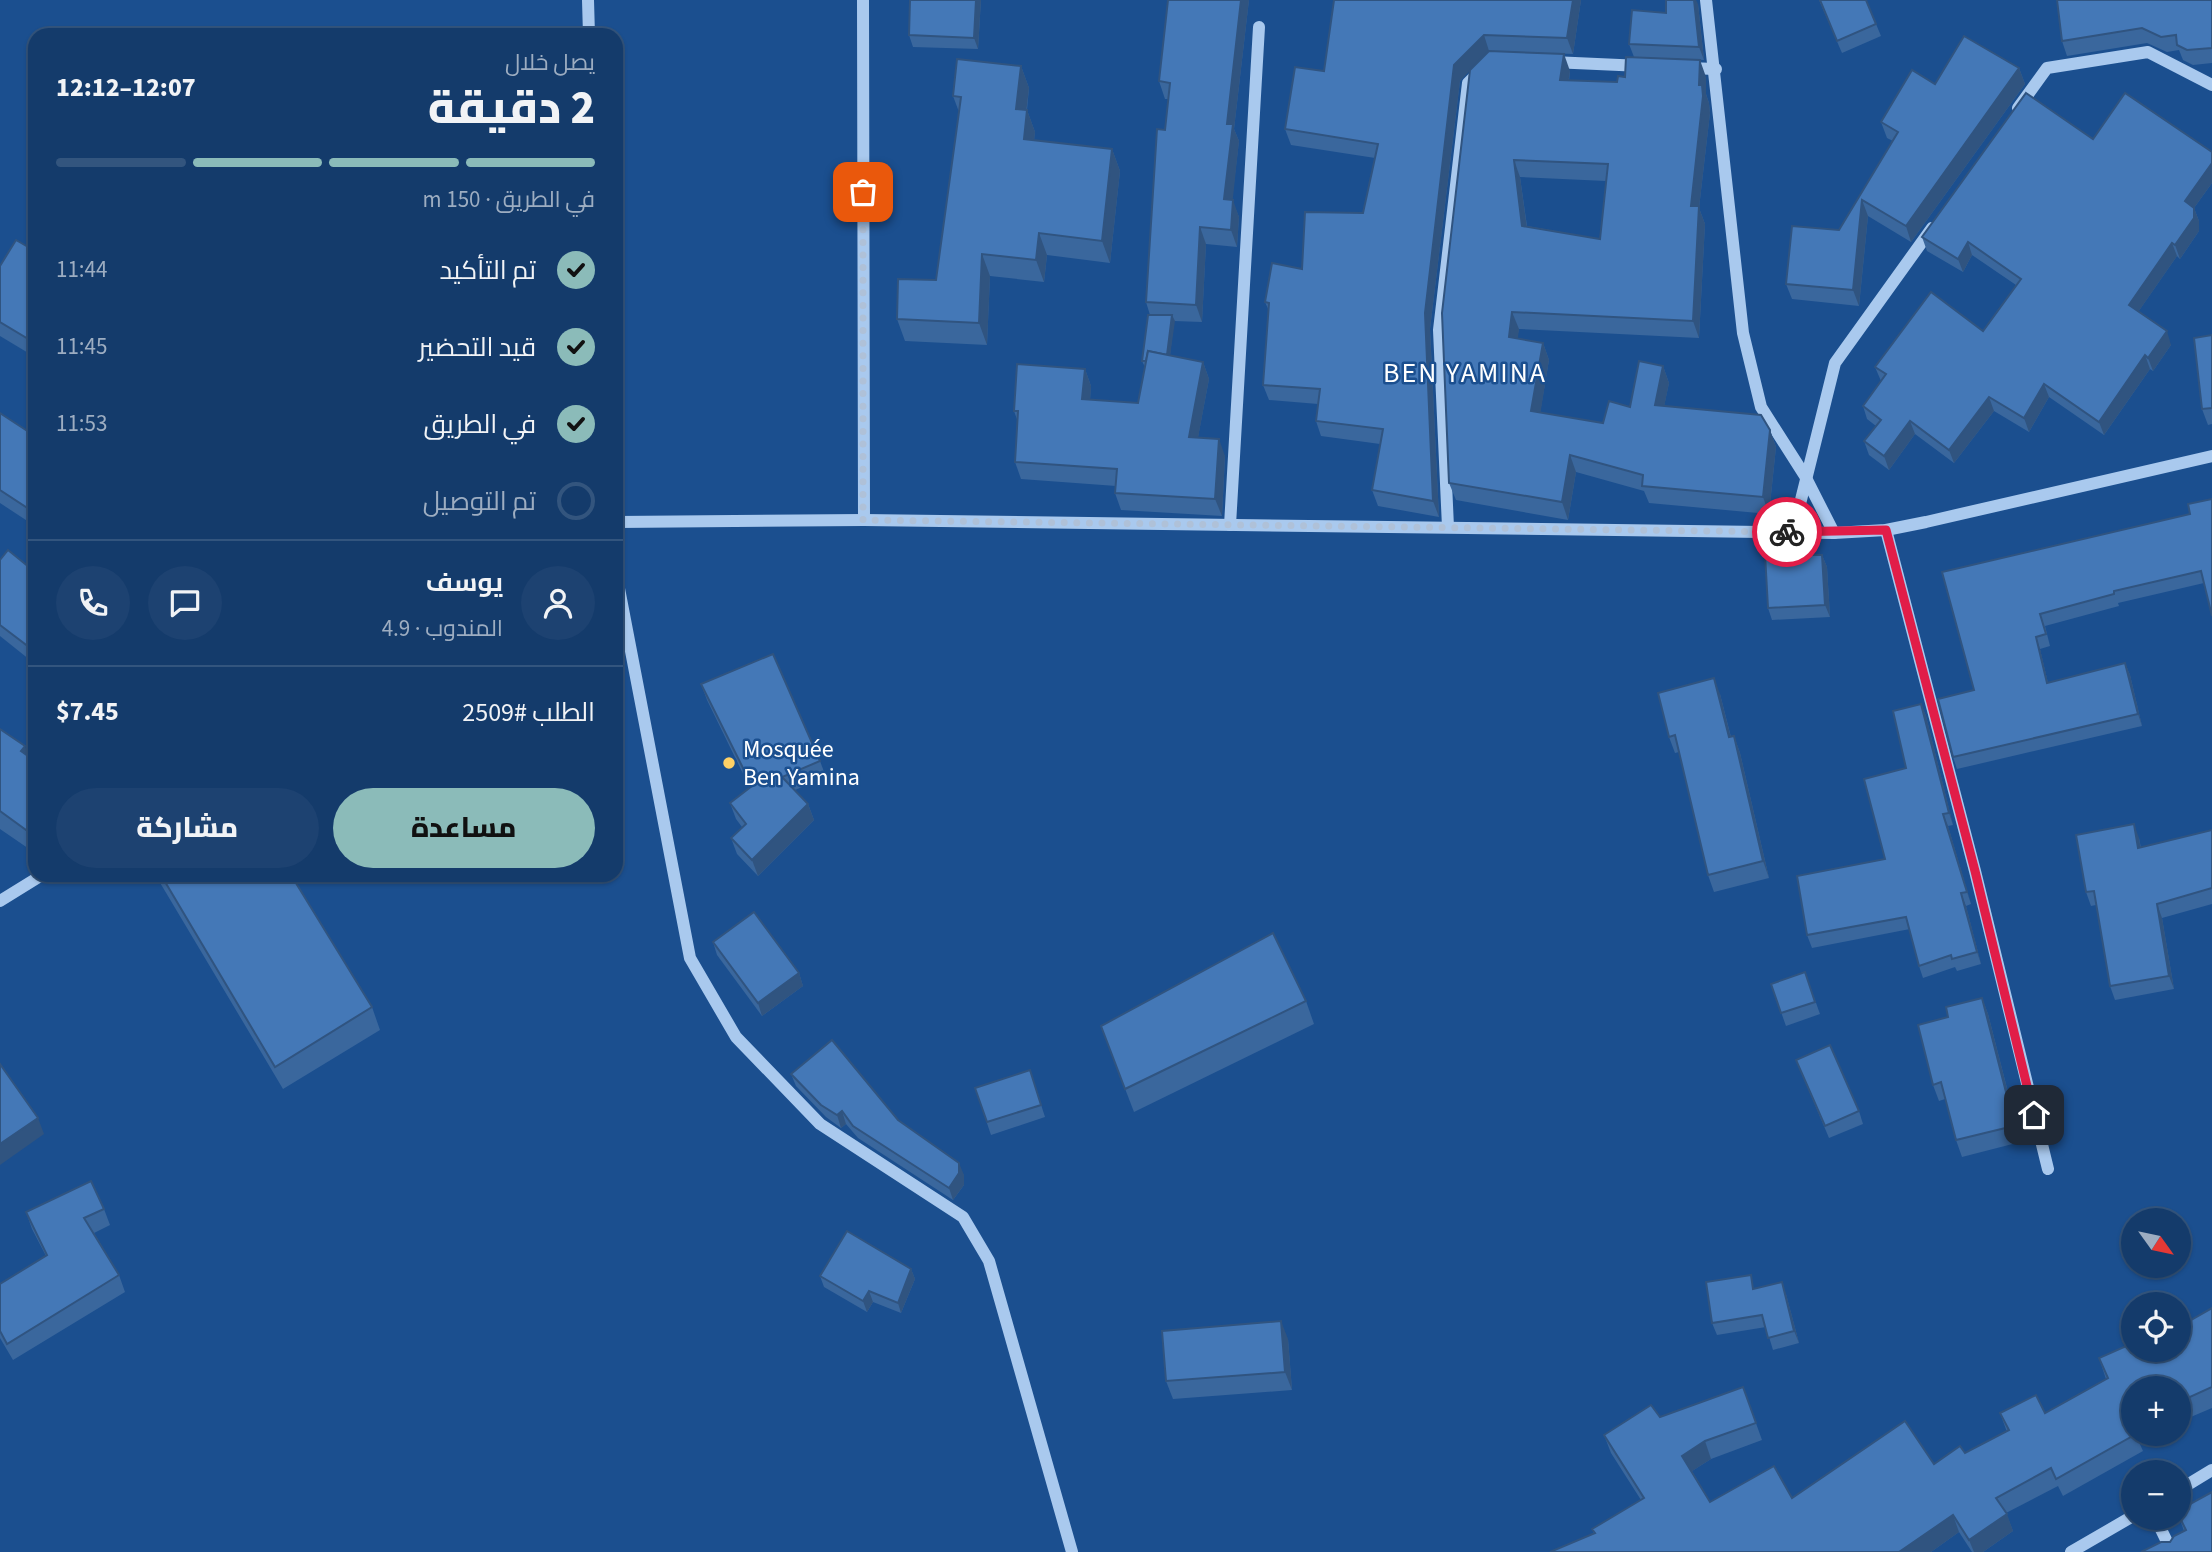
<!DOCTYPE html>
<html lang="ar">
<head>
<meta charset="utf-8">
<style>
	:root { --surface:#143b6b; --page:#1d4271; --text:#f1f3f6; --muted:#9dadc1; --line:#33557e; --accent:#8bbbb9 }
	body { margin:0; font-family:"Source Sans 3",Cairo,sans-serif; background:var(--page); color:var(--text); direction:rtl; height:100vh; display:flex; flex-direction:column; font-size:26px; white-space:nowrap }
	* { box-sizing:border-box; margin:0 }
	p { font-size:23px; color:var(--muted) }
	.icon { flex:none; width:38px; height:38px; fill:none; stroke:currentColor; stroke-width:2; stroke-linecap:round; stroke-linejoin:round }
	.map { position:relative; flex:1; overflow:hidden; direction:ltr }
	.drawer { position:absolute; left:28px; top:28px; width:595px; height:854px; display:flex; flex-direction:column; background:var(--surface); border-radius:21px; box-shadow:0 2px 5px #0004,0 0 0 2px var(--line); direction:rtl }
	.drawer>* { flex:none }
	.needle { width:46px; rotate:123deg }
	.buttons { position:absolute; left:2121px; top:1208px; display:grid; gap:14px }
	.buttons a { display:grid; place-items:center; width:70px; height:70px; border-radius:50%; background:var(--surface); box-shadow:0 2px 5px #0004,0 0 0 2px var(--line); font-size:35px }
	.pin { position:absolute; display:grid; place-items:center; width:60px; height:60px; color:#fff; margin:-30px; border-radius:14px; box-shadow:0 4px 10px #0006 }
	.courier { position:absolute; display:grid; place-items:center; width:70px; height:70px; margin:-35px; border:5px solid #e11d48; border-radius:50%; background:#fff; color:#222; box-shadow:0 2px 9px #0007 }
	.overview em { font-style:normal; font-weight:800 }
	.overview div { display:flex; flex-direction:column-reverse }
	.overview { display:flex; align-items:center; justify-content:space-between; height:119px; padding:0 28px }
	h1 { font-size:46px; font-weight:800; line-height:52px }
	.bar { display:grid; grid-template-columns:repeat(4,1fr); gap:10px 7px; align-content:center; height:84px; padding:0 28px }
	.bar i { height:9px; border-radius:5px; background:var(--line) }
	.bar .on { background:var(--accent) }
	.bar p { grid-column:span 4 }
	.line { display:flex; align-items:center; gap:18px; padding:0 28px; border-top:2px solid var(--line) }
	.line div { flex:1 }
	.round { display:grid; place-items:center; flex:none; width:74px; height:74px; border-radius:37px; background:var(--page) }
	ol { padding:0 28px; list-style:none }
	li { display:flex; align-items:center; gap:21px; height:77px }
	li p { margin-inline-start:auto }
	li .icon { padding:7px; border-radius:50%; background:var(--accent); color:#111; stroke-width:4 }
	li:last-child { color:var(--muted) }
	li i { width:38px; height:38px; border:4px solid var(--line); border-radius:50% }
	.button { display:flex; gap:14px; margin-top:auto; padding:14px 28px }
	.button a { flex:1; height:80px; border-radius:42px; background:var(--accent); color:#111; font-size:28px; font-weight:800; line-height:80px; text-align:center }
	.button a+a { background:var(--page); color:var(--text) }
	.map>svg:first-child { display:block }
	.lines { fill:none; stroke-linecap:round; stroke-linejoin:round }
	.minor { stroke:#a9c9ee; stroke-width:12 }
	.wall { fill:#3a679d; fill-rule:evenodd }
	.shaded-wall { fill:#305480 }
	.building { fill:#4478b7; stroke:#305480; stroke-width:2; fill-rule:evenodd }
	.done { stroke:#afc1d8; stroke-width:7; stroke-dasharray:0 12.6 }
	.route { stroke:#e11d48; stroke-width:9 }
	.poi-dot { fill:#ffd166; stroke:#1b4f8f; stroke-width:2.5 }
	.labels { text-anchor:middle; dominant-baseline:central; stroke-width:5; stroke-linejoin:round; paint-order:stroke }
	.poi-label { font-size:24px; fill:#fff; stroke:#1b4f8f; text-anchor:start }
	.quarter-label { font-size:28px; letter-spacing:2px; fill:#fff; stroke:#1b4f8f }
</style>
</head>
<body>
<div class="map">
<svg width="2212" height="1552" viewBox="0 0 2212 1552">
	<rect width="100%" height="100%" fill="#1b4f8f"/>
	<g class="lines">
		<g class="minor">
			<path d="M588,0l1,35"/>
			<path d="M863,0l1,520"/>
			<path d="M1706,0l37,333 18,74 44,69 29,57"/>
			<path d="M1552,62l90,4"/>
			<path d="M1688,68l28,1"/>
			<path d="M2018,108l29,-40 101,-16 64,33"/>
			<path d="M616,522l248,-2 970,13 52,-3 40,-8 286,-66"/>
			<path d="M1230,525l29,-498"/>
			<path d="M1448,527l-9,-197 29,-247 11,-11"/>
			<path d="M1886,530l89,341 73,298"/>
			<path d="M1793,532l42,-169 97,-135"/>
			<path d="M616,573l74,385 46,79 84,87 143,93 26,44 83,291"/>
			<path d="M0,901l42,-26"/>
			<path d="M2179,1490l33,-20"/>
			<path d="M2155,1517l17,35"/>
			<path d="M2071,1552l62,-36"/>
		</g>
	</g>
	<g class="wall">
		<path d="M910,0h71l-3,49 -65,-2 -4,-12z"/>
		<path d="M1168,0h81l-15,129 5,12 -7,59 7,17 -2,30 -31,-3 -4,78 -28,-1 -4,34 33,7 6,17 -11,58 27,19 -3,60 -101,-6 -6,-17 1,-7 -95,-7 -6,-17 3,-40 -4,-11 71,-42 6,17 -1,14 48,3 7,-36 -3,-6 8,-46 -4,-13 22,-203h-3l-6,-18z"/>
		<path d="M1581,0l-8,54 -84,-3 81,20 -1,10 48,1 8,-5h81v17l3,9 1,10 -11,95 6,16 -6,114 -180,-9 -2,9 26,5 6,17 -9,53 63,10 27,-16 33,-41 6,17 -5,23 106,24 6,17 -7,67 -120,-11 -5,-12 -68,-19 -8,48 -112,-20 -7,-17 21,-413 -10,11 -30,248 9,188 -61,-11 -6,-16 8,-46 -59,-8 -5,-15 2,-17 -49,-4 -6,-15 6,-74 -4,-9 98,-89 12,-55 -84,-13 -6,-16 39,-58zM1520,177l86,4 -6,58 -73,-13z"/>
		<path d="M1819,0h47l15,36 -39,17z"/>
		<path d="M2212,0v63l-19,2 -10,-5 -4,-10 -12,2 -20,-9 -80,13 -5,-15z"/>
		<path d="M1698,4l6,56 -70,-3 -5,-13z"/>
		<path d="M1021,66l8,22 -2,22 8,22 -1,8 78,9 8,22 -10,92 -63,-8 -3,27 -54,-6 -3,69 -82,-4 -8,-22 39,-39 23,-168 -6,-16z"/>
		<path d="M2019,68l6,16 -114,158 -43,-26 -9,90 -67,-7 -6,-15 53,-54 54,-89 -6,-3 -6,-16 54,-38z"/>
		<path d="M2093,139l119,13v31l-18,25 5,13v10l-19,28 -3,-3 -39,56 33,33 -18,26 -3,-2 -46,66 -55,-38 -20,35 -35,-21 -40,52 -39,-29 -26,36 -20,-15 -5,-14 12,-15 -9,-7 -4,-13 18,-25 -6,-14 108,-36 33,-46 -44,-30 -9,17 -36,-21 -5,-14z"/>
		<path d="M35,251v106l-35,-21v-70z"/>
		<path d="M2212,335v89l-4,1 -6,-16z"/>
		<path d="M0,413l35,23v90l-35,-23z"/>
		<path d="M2190,514l14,69 -86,20 1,3 -74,20 5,20 -10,3 8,34 77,-20 5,12 12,51 -185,43 -4,-12 21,-67 -32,-118z"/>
		<path d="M1822,555l5,12 3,50 -58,3 -4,-12z"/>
		<path d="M0,560l35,12v92l-35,-28z"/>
		<path d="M701,684l119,77 6,16 -31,13 13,14 6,16 -56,56 -21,-22 -6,-16 11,-11 -6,-8 -6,-16 20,-15 -43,-88z"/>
		<path d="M1720,694l11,43 3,-1 6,17 29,125 -55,14 -6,-17 -29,-123 -4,1 -6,-16z"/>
		<path d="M1921,704l5,12 27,109 -5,1 23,78 -5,2 15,58 -24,7 -2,-4 -32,11 -4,-12 -9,-37 -98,19 -5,-13 78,-76z"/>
		<path d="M0,729l29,28 6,4v92l-35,-24z"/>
		<path d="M2212,830v74l-50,14 12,71 -59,11 -5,-14 -14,-81 -5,1 -5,-14 53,-54 2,10z"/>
		<path d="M157,875h36l3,4 176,128 8,23 -97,59 -124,-208z"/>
		<path d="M713,942l86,31 4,13 -41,30 -45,-61z"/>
		<path d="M1805,972l15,42 -34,12 -15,-42z"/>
		<path d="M1982,998l6,16 21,82 15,14 8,29 -70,18 -6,-17 -11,-41 -6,2 -6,-16 15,-68z"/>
		<path d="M1306,1001l8,23 -180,88 -33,-86z"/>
		<path d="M1796,1060l63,51 4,13 -34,14z"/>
		<path d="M1030,1070l15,47 -54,18 -16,-47z"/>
		<path d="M791,1074l107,46 66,55v10l-11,15 -95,-62 -12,-14 -5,4 -15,-11 -30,-31z"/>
		<path d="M104,1209l6,16 -16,8 25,42 6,17 -112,68 -13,-22v-54l46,-28 -14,-27 -6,-17z"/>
		<path d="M911,1269l4,10 -14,34 -28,-11 -6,10 -43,-25 -4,-11z"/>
		<path d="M1756,1289l30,5 13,49 -26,7 -7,-23 -49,8 -5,-12z"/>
		<path d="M2212,1308v100l-33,14v-34h-46v45h21l-16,7 5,11 -80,45 -5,-10 -52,27 7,18 -30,21h-11l-13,-20 -28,20h-381l44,-18 -2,-5 49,-29 -30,-47 -7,-18 56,-18 83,-30 19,53 -51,19 -19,12 18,31 82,-4 142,-34 31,-11 42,-21 -7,-19h45l61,-34 -7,-21 80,-9z"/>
		<path d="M1288,1339l4,51 -119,9 -7,-18z"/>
		<path d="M2179,1510l33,42 -42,-10 14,-11 -5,-14z"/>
	</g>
	<g class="shaded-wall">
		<path d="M976,0h5l-3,49 -4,-11z"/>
		<path d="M1241,0h8l-15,129 5,12 -8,75 -7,-17 3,-75z"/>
		<path d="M1573,0h8l-8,54 -6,-16z"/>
		<path d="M1694,0h2l2,4 6,56 -5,-13z"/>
		<path d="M1484,35l5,16 -29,30 -30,248 9,188 -6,-16 -8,-188 29,-248z"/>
		<path d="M1564,54l6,17 -4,26 -6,-17z"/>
		<path d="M1700,60l6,17v17l3,9 1,10 -11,95 6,16 -6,114 -6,-17 -2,-115 8,-121z"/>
		<path d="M1021,66l8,22 -5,42 -8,-21z"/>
		<path d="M2019,68l6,16 -114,158 -5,-16z"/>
		<path d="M1027,110l8,22 -3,29 -8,-22z"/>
		<path d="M1112,149l8,22 -10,92 -8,-22z"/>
		<path d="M1514,160l6,17 9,66 -7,-17z"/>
		<path d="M2212,163v20l-18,25 5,13v10l-19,28 -5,-14 10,-44z"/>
		<path d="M1233,200l6,17 -2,30 -6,-17z"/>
		<path d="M1862,200l6,16 -9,90 -6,-16z"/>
		<path d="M1200,227l6,17 -4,78 -6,-17z"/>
		<path d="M1039,233l8,22 -3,27 -8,-22z"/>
		<path d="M1968,242l4,13 -9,17 -5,-13z"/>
		<path d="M2172,243l5,13 -43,62 -5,-13z"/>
		<path d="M982,254l8,22 -3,69 -8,-22z"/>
		<path d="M1512,312l7,17 -3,25 -7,-17z"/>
		<path d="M1172,315l3,6 -7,49 -2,-6z"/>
		<path d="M2167,331l4,14 -18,26 -5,-13z"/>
		<path d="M1543,343l6,17 -11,68 -7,-17z"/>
		<path d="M2145,355l5,14 -46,66 -5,-13z"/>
		<path d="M1203,362l6,17 -14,75 -6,-17z"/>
		<path d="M1663,366l6,17 -8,39 -6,-17z"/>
		<path d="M1085,369l6,17 -2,30 -7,-17z"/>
		<path d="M2044,384l5,13 -20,35 -5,-14z"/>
		<path d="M1989,397l5,14 -40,52 -5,-13z"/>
		<path d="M1910,421l5,13 -26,36 -5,-14z"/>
		<path d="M1770,430l6,17 -7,67 -6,-17z"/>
		<path d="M1219,439l6,17 -3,60 -7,-17z"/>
		<path d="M1570,455l6,17 -8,48 -6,-18z"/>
		<path d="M1822,555l5,12 3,50 -5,-12z"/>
		<path d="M2036,637l4,12 11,47 -4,-13z"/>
		<path d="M34,640l1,3v21l-6,-17z"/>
		<path d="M2125,663l5,12 12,51 -4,-12z"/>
		<path d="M1714,678l6,16 15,60 -6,-17z"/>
		<path d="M1921,704l5,12 27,109 -4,-12z"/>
		<path d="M1734,736l6,17 29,125 -6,-17z"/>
		<path d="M25,746l8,23 -12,-18z"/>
		<path d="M808,804l6,16 -56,56 -6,-16z"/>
		<path d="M1943,814l5,12 23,78 -4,-12z"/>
		<path d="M2134,824l5,14 4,24 -5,-14z"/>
		<path d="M1961,893l5,13 15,58 -4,-12z"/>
		<path d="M2157,904l5,14 12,71 -5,-13z"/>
		<path d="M799,973l4,13 -41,30 -4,-13z"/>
		<path d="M1982,998l6,16 25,98 -6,-16z"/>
		<path d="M2019,1093l5,17 8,29 -6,-16z"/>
		<path d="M842,1111l4,13 -5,4 -4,-13z"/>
		<path d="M38,1118l6,16 -44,31v-21z"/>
		<path d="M959,1163l5,12v10l-11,15 -4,-12z"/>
		<path d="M911,1269l4,10 -14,34 -3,-10z"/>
		<path d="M1782,1282l4,12 13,49 -5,-12z"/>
		<path d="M869,1291l4,11 -6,10 -4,-11z"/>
		<path d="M1281,1321l7,18 4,51 -7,-18z"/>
		<path d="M1705,1441l6,18 -22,14 -7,-17z"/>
		<path d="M2007,1514l6,17 -30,21h-9l-5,-12z"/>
		<path d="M1953,1515l6,17 -28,20h-32z"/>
	</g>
	<g class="building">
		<path d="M910,0h66l-2,38 -65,-3z"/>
		<path d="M1168,0h73l-14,124h6l-9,75 9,1 -2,30 -31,-3 -4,78 -50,-3 11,-173 8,1 5,-47 -11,-2z"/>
		<path d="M1334,0h239l-6,38 -83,-3 -30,30 -29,248 8,188 -61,-11 11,-61 -67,-8 4,-32 -57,-4 6,-82 -4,-1 7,-39 30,6 3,-57 58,1 15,-69 -93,-15 10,-62 29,4z"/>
		<path d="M1666,0h28l5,47 -70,-3 3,-34 34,3z"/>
		<path d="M1820,0h46l10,24 -39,17z"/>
		<path d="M2057,0h155v48l-25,2 -10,-5 -1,-10 -15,2 -19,-9 -80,13z"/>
		<path d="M1964,36l55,32 -113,158 -44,-26 -9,90 -67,-6 6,-58 47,4 59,-98 -17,-10 31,-52 23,14z"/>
		<path d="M1489,51l75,3 -4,26 57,2 1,-6 7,1 1,-20 74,3 -1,25h3l1,11 -12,110h8l-6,115 -181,-9 -3,25 34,6 -12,68 72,12 6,-22 21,6 9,-46 24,5 -8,39 106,10 9,15 -7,67 -121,-11 1,-11 -73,-20 -8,47 -113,-19 -7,-170 28,-243zM1514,160l94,4 -8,75 -78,-13z"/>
		<path d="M957,59l64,7 -5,43 11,1 -3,29 88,10 -10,92 -63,-8 -3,27 -54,-6 -3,69 -82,-4 1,-40 38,1 25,-183 -8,-1z"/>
		<path d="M2026,93l67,46 32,-46 87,59v11l-27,38 9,7v10l-19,27 -3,-2 -43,62 38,26 -19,27 -3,-3 -46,67 -55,-38 -20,34 -35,-21 -40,53 -39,-29 -26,35 -20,-15 17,-21 -18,-14 23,-32 -11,-7 56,-75 52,39 38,-52 -53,-37 -10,17 -36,-22z"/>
		<path d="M16,240l19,11v11l-2,2 2,1v78l-35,-21v-56z"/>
		<path d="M1148,315h24l-5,40 -19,-4 -2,10h-4z"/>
		<path d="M2212,335v73l-10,1 -8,-71z"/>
		<path d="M1148,351l55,11 -14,75 30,2 -4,60 -100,-6 2,-24 -102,-7 3,-51h-4l3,-47 68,5 -3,30 56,4z"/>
		<path d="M0,413l35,23v77l-35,-23z"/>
		<path d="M2212,499v117l-11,-45 -87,20v3l-74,20 6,20 -10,3 11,46 78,-20 13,51 -185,43 -15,-58 36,-9 -32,-118 248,-58 -2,-10z"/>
		<path d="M8,550l27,22v69l-1,-1 -5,7 -29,-22v-65z"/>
		<path d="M1765,554l57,1 3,50 -57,3z"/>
		<path d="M773,654l47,107 -38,16 26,27 -56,56 -21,-22 15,-14 -16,-21 22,-17 -51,-102z"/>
		<path d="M1714,678l15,59 5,-1 29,125 -55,14 -33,-140 -6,2 -11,-44z"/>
		<path d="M1921,704l28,109 -6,1 24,78 -6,1 16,59 -25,7 -1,-4 -32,11 -13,-49 -99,18 -10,-59 88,-17 -21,-80 42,-11 -13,-57z"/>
		<path d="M0,729l25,17 -4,5 14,10v71l-2,3 -33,-24z"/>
		<path d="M2134,824l4,24 74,-18v58l-55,16 12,72 -59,10 -16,-95 -8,1 -10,-57z"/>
		<path d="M161,875h32l3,4 7,-4h88l81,132 -97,60z"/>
		<path d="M754,912l45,61 -41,30 -45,-61z"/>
		<path d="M1273,933l33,68 -181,88 -24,-63z"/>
		<path d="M1805,972l10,30 -34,11 -10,-29z"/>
		<path d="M1982,998l25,98 12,-3 7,30 -70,17 -15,-58 -8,3 -15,-60 30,-8 -2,-10z"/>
		<path d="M832,1040l66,80 61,43v10l-10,15 -96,-62 -11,-15 -5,4 -16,-10 -30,-31z"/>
		<path d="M1830,1045l29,66 -34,15 -29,-66z"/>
		<path d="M0,1064l38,54 -38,26z"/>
		<path d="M1030,1070l11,35 -54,17 -12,-34z"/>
		<path d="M91,1181l13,28 -20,9 35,57 -112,69 -7,-13v-47l47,-29 -21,-43z"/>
		<path d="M847,1231l64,38 -13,34 -29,-12 -6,10 -43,-25z"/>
		<path d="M1751,1275l2,14 29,-7 12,49 -26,7 -6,-23 -50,8 -6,-41z"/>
		<path d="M2212,1308v79l-33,15v-14h-46v34l-3,2 3,5v4l3,1 -80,45 -5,-11 -55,30 11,16 -38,26 -16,-25 -54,37h-349l45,-19 -3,-4 52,-31 -40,-63 47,-30 9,12 83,-30 13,36 -51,18 -23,15 28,46 64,-36 18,32 113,-77 29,43 26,-18 5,7 44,-23 -9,-17 36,-18 9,18 63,-35 -9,-20 34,-15v6h46v-22z"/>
		<path d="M1281,1321l4,51 -119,9 -4,-50z"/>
		<path d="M2212,1492v60h-71l20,-10h9l4,-6 12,-6 -7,-14v-6z"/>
	</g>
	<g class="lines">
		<path class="done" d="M863,192v328l924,12"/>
		<path class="route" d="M1787,532l99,-2 89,341 59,244"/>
	</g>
	<circle class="poi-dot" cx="729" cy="763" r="7"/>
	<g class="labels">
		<g class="poi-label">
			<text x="743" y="749">Mosquée<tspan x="743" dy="28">Ben Yamina</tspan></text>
		</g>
		<g class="quarter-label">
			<text x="1465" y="373">BEN YAMINA</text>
		</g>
	</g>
</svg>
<div class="buttons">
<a><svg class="needle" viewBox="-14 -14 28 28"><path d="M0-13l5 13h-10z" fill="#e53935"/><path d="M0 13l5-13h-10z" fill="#9dadc1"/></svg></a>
<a><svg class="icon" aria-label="locate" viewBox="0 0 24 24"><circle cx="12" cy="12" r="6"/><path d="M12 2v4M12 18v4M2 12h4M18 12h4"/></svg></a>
<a>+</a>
<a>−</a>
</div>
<div class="pin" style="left:863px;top:192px;background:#ea580c"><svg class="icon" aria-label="bag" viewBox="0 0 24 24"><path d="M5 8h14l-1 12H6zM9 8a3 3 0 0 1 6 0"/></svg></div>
<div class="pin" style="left:2034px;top:1115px;background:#1f2937"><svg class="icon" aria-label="home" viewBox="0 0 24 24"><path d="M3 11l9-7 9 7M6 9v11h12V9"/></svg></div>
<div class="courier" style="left:1787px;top:532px"><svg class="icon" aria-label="bike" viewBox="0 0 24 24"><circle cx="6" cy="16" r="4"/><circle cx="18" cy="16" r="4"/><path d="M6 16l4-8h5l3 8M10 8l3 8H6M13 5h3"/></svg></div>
<section class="drawer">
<div class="overview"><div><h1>2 دقيقة</h1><p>يصل خلال</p></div><em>12:07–12:12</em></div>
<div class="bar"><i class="on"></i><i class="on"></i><i class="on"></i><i></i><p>في الطريق · 150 m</p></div>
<ol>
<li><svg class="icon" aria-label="check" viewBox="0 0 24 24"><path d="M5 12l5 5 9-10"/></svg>تم التأكيد<p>11:44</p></li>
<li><svg class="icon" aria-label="check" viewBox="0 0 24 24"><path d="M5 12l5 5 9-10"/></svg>قيد التحضير<p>11:45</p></li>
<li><svg class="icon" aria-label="check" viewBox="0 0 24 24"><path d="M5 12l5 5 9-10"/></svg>في الطريق<p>11:53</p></li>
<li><i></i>تم التوصيل</li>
</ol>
<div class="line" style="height:126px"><a class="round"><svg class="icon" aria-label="person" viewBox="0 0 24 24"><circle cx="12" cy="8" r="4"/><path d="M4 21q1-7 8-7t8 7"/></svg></a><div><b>يوسف</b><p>المندوب · 4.9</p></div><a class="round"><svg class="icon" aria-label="chat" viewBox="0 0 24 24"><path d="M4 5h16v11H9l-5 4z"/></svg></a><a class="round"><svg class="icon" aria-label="phone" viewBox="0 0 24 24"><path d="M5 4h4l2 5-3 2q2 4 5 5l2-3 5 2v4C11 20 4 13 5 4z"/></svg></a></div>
<div class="line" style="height:91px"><div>الطلب #2509</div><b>$7.45</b></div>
<div class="button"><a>مساعدة</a><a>مشاركة</a></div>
</section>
</div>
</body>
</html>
